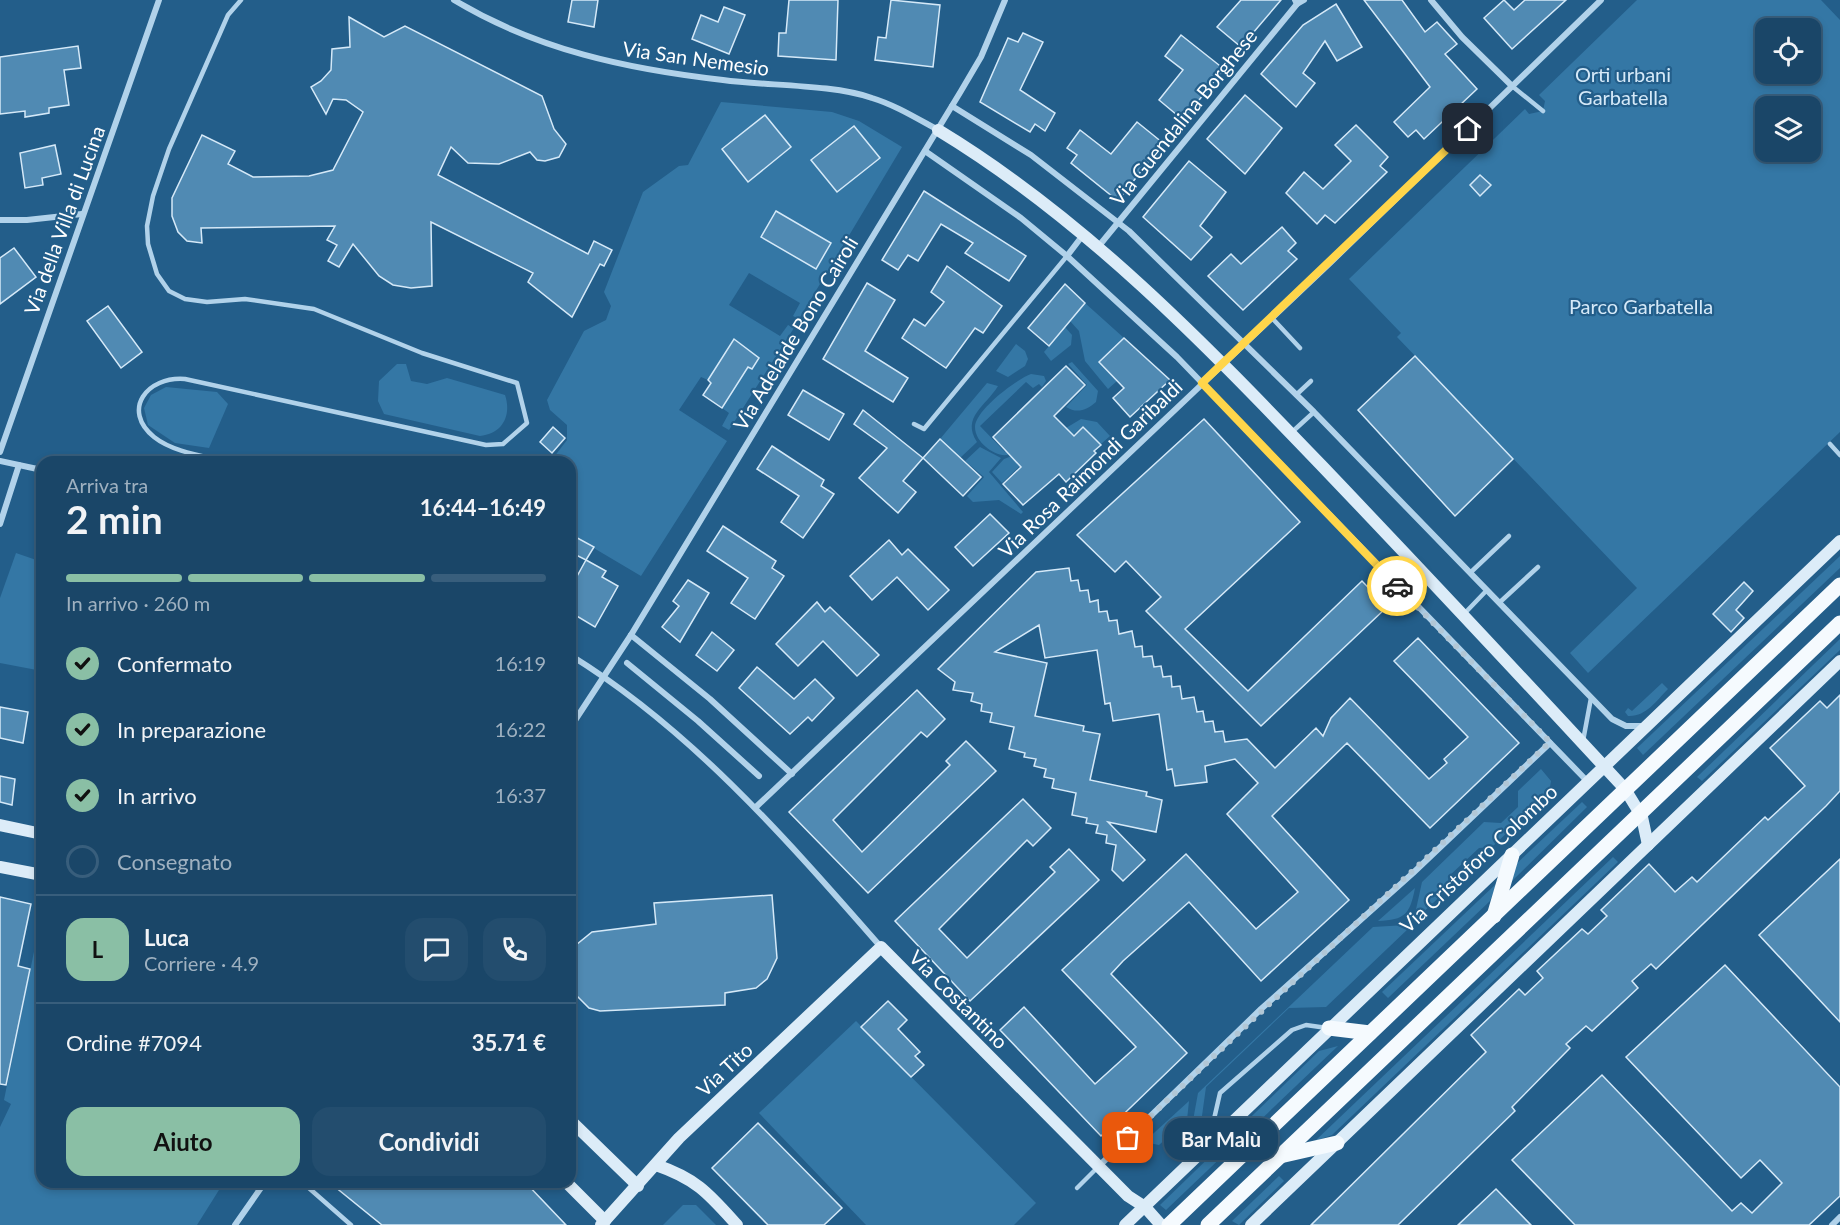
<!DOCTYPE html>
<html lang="it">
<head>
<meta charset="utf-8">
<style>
	:root { --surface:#1a4668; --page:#234d6e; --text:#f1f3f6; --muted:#9fb1c0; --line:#385e7c; --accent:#8abfa5 }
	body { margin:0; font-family:Lato,sans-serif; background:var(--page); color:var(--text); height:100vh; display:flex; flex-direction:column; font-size:22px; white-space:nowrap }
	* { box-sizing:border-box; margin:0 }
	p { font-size:20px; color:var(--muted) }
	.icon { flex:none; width:33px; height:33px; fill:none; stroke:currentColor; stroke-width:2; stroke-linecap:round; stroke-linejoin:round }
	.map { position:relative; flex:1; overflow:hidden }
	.details { position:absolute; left:36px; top:456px; width:540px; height:732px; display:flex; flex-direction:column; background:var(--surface); border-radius:18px; box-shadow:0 3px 9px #0003,0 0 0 2px var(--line) }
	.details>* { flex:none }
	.buttons { position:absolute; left:1755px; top:18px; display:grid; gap:12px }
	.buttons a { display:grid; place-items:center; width:66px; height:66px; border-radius:12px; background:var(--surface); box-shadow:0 3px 9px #0003,0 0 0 2px var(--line); font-size:30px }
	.pin { position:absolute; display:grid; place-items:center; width:51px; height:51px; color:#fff; margin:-26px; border-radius:12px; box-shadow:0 3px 9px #0006 }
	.courier { position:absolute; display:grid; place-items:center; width:60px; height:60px; margin:-30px; border:4px solid #ffd54a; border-radius:50%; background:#fff; color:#222; box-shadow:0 2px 8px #0007 }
	.bubble { position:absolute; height:42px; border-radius:18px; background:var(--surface); box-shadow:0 3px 9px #0003,0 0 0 2px var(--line); font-size:20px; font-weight:700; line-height:42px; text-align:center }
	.summary em { font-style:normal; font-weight:700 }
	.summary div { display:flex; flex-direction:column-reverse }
	.summary { display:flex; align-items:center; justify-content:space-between; height:102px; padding:0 30px }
	h1 { font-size:39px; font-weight:700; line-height:45px }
	.bar { display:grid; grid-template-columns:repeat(4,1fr); gap:9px 6px; align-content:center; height:72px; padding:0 30px }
	.bar i { height:8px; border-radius:4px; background:var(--line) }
	.bar .active { background:var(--accent) }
	.bar p { grid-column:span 4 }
	.line { display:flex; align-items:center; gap:15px; padding:0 30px; border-top:2px solid var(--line) }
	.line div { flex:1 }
	.round { display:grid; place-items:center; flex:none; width:63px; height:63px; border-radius:18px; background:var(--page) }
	ol { padding:0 30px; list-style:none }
	li { display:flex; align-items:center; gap:18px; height:66px }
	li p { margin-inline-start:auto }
	li .icon { padding:6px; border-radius:50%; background:var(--accent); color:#111; stroke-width:4 }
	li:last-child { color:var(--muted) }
	li i { width:33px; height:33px; border:3px solid var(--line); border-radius:50% }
	.cta { display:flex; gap:12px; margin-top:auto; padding:12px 30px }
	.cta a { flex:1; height:69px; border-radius:18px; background:var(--accent); color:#111; font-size:24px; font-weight:700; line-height:69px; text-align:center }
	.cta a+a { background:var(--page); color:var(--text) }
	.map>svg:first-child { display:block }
	.green { fill:#3477a5; fill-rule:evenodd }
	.building { fill:#508ab3; stroke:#d5e9f8; stroke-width:1.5 }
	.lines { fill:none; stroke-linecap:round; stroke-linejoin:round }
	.lane { stroke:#b1d2ea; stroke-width:4.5 }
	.street { stroke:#b1d2ea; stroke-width:6 }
	.secondary { stroke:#dcecf8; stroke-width:12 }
	.primary { stroke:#f5fafe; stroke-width:15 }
	.done { stroke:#b2c7d6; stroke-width:6; stroke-dasharray:0 10.8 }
	.route { stroke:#ffd54a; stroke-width:8 }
	.labels { text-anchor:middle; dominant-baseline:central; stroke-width:4.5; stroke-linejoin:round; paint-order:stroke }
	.street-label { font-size:20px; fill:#fff; stroke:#235e8a }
	.park-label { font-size:20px; fill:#d5e9f8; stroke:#235e8a }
</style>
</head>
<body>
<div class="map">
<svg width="1840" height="1225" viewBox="0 0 1840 1225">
	<rect width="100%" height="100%" fill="#235e8a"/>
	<g class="green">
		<path d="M1637,0h184l19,20v412l-252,241 -18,-20 67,-65 -240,-251 4,-4 -52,-54 176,-170 4,5 14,-3 2,-10 -6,-6zM1766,28h44v46h-44zM1766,106h44v46h-44z"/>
		<path d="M721,102l111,10 27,9 43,26 -103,172 -6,-3 7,-13 -51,-30 -20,32 51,31 8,-11 6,3 -65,102 -7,-4 7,-13 -7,-5 26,-41 4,2 7,-10 -24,-20 -27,41 -7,-3 -22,33 48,31 -86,135 -71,-42v-72h-57l1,-4c14,-4 25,1 40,-1l13,-17v-15l-17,-15 -3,-10 37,-69 22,-11 5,-14 -7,-14 39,-100 36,-26 9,-1zM854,127l26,31 -43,34 -25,-32zM777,211l54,32 -15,26 -54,-32z"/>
		<path d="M1085,303l39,35 -25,24 18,19 -9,8 -23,-28 -6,-30 -9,-10z"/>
		<path d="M1065,327l7,8 -1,10 -20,16 -7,-9z"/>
		<path d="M1016,344l9,7 3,8 -3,7 -17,11 -12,-6z"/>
		<path d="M1072,362l26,29 -2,11c-9,8 -19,12 -30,5l21,-22 -19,-21z"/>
		<path d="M397,364h9l5,17 16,3 20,-6 58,17c7,21 -3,39 -25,41l-96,-22 -6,-13 1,-20z"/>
		<path d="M1031,374l13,2 2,5 -4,6 -3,-3 -6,4 -7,-6 -46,44 25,26 15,-12 -8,12 -5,3c-7,1 -15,-3 -21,-8 -6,-5 -11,-12 -11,-20 0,-17 42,-48 56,-53z"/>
		<path d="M987,383l11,3c-12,20 -37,31 -21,56l-17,16 -20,-19z"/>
		<path d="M166,387l51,5 11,12 -19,44 -34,-5 -27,-18 -4,-17 7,-13z"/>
		<path d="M1081,419l16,3 13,14 -9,8 -18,-18 -19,17 2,-15z"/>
		<path d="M980,447l21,11 -12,14 34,40 -2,2 -22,-14 -26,2 -6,-6 17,-19 -19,-16z"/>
		<path d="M1012,456l10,8 -20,19 -10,-11 12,-13z"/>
		<path d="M16,553l26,9v109l-42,-8v-65z"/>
		<path d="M1840,556v12l-197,187 -6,-7z"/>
		<path d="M1840,639v11l-138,131 -5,-4z"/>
		<path d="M1662,683l6,6c-12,12 -22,28 -40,27l-3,-4 3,-4 4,3z"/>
		<path d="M1541,769l10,12 -2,12 -57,54 -13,1 -31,29 1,11 -31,29 -3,-3 7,-32 62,-60 17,1 17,-16v-16z"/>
		<path d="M1582,802l5,5 -78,77 6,-19z"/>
		<path d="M1613,857l5,5 -286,273 -17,6z"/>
		<path d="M1497,883l-7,18 -102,97 -6,-6z"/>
		<path d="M1415,888c-5,26 -10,32 -37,33z"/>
		<path d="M42,912v270h182l-27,43h-197v-98l11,-23 -7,-4z"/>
		<path d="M1406,925l3,3 -83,79 -37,1 -83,79 -5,36 -5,9 -4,-6 6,-33 175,-166z"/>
		<path d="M856,1021l180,182 -22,22h-148l-107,-112z"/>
		<path d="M1338,1046l-172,164 -6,-5 159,-154z"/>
		<path d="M1189,1101l-2,19 -28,25 -15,-3z"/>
		<path d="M1279,1176l5,5 -45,44 -7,-4z"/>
		<path d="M683,1205h13l20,20h-53z"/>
	</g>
	<g class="building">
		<path d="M572,0h26l-4,27 -26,-5z"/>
		<path d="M789,0h49l-2,60 -58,-4 1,-23h7z"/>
		<path d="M891,0l49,5 -7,62 -58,-7 3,-23 8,1z"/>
		<path d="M1241,0h40l-40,47 -24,-20z"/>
		<path d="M1364,0h38l23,32 12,-10 20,22 -12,10 32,35 -53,50 -8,-9 -8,7 -14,-15 36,-35z"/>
		<path d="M1504,0l10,10 11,-10h41l-54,49 -28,-31z"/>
		<path d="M1336,4l26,43 -25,14 -12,-20 -22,32 12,10 -19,24 -35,-33 42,-49z"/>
		<path d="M724,7l21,8 -16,39 -37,-15 9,-24 17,7z"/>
		<path d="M349,17l35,20 21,-11 137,70 12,33 12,15 -7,13 -14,4 -8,-1 -7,-8 -31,12 -31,-1 -17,-16 -13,28 150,79 6,-13 18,9 -8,16 -4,-2 -28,53 -44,-35 5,-9 -102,-51 1,64 -21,2 -18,-3 -14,-9 -26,-32 -14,23 -11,-6 9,-16 -10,-5 8,-14 -134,2 1,15 -15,-2 -9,-9 -6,-16v-18l30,-63 33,16 -7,13 25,13 56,-1 24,-6 30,-58 -17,-12 -13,-1 -7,15 -15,-27 10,-6 10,-11 1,-21 18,-2z"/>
		<path d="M1023,33l20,9 -23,48 35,23 -10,18 -10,-7 -5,8 -50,-30 28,-64 10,4z"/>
		<path d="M1181,35l43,34 -41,51 -24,-20 24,-30 -18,-14z"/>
		<path d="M78,46l3,22 -17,2 5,35 -20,3v5l-24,4v-6l-25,3v-57z"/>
		<path d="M1245,95l37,33 -37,46 -38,-35z"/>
		<path d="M765,115l26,32 -43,35 -26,-33z"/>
		<path d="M1137,122l26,21 -45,58 -47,-38 6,-8 -10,-7 13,-18 31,24z"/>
		<path d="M1356,125l32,32 -8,9 7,6 -52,51 -10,-8 -8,9 -31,-31 18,-21 19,17 28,-28 -16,-16z"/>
		<path d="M854,126l26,32 -43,34 -26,-32z"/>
		<path d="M55,145l6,29 -19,4 1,7 -18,3 -5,-35z"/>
		<path d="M1189,161l37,31 -26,34 12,11 -21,23 -48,-43z"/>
		<path d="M1480,175l11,10 -11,11 -10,-11z"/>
		<path d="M924,191l102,65 -17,25 -44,-28 8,-10 -32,-19 -23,37 -10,-6 -10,15 -16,-10z"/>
		<path d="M776,211l55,32 -15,26 -55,-32z"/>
		<path d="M1282,227l14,16 -8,8 9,8 -54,51 -35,-34 23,-22 10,10z"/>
		<path d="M14,248l22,29 -36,27v-46z"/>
		<path d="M947,266l55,40 -19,27 -8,-5 -29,40 -44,-30 12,-19 11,7 19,-24 -13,-10z"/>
		<path d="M867,283l28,17 -30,51 43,27 -15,24 -70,-43z"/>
		<path d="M1065,284l20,19 -36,43 -21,-18z"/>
		<path d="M108,306l34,46 -21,16 -34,-47z"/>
		<path d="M1124,338l46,42 -40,37 -17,-19 11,-10 -25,-26z"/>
		<path d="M734,339l25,19 -7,11 -4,-2 -26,41 -19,-13 8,-12 -3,-3z"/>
		<path d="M1415,356l98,103 -58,57 -97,-106z"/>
		<path d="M1066,366l19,19 -31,31 20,20 9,-9 18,18 -7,6 2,2 -30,29 -7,-8 -36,31 -20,-21 18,-17 -28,-30z"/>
		<path d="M803,390l41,24 -15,26 -41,-25z"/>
		<path d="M863,410l60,48 -20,23 13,11 -18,21 -39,-35 28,-30 -33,-24z"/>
		<path d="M1204,419l96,103 -115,107 63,62 114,-110 25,26 -126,119 -115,-115 15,-14 -35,-36 -11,11 -38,-37z"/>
		<path d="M553,427l12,11 -13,15 -12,-11z"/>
		<path d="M940,439l41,38 -18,19 -40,-38z"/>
		<path d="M772,446l52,34 -3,6 13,8 -31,44 -22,-16 18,-26 -42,-27z"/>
		<path d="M990,514l19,19 -36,33 -18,-19z"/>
		<path d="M723,526l53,35 -4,7 12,8 -29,43 -24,-16 17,-25 -41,-27z"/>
		<path d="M570,534l24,13 -8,13 -16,-8z"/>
		<path d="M889,540l13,15 6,-6 41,41 -21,20 -31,-33 -25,23 -22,-24z"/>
		<path d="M586,560l20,11 -4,6 16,9 -23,41 -25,-15v-23z"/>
		<path d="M1069,568l2,13 7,-1 2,11 8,-1 2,12 8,-2 1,12 8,-1 2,10 8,-1 2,14 13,-3 3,16 7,-1 1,11 9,-1 2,11 7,-1 2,11 8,-1 1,11 8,-1 2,13 12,-2 3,15 6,-1 2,11 8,-1 2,11 8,-1 2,11 22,-3 28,29 41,-40 7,8 8,-18 19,-20 79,81 18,-16 -3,-4 24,-22 -74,-76 24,-23 101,105 -89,85 -83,-85 -75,73 77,84 -88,81 -72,-79 -66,59 -12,13 76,79 -86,83 -101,-106 24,-23 71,77 41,-37 -74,-77 124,-116 70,75 42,-37 -71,-78 31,-31 -23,-24 -30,7 2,16 -32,4 -3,-17 -5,1 -8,-56 -46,7 -3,-18 -5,1 -8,-54 -52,8 -6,-33 -44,27 52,11 -12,53 49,10 -1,5 17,3 -10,46 57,12 -1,4 16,4 -6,32 -48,-10 37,38 -22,21 -11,-11 4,-25 -10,-2 1,-8 -11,-2 2,-8 -12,-2 1,-5 -15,-3 4,-22 -24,-5 2,-9 -10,-2 2,-8 -12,-3 2,-7 -12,-2 1,-4 -16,-4 5,-22 -24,-5 2,-9 -11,-2 1,-7 -11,-3 2,-8 -20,-3 2,-8 -17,-13 98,-97z"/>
		<path d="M688,580l21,13 -29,49 -18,-15 17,-21 -6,-5z"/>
		<path d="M1744,582l9,9 -17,19 8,8 -13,14 -18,-18z"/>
		<path d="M817,602l8,10 5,-5 49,48 -22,21 -34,-35 -25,25 -22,-22z"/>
		<path d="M712,632l22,18 -17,21 -21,-16z"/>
		<path d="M757,667l37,32 21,-20 19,19 -22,23 -4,-4 -18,17 -51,-46z"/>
		<path d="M917,690l28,29 -18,18 -6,-5 -88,88 29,32 88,-87 -4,-4 20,-20 30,30 -128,122 -79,-81z"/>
		<path d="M1840,695v96l-14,15 -170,163 -5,-5 -19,17 6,7 -46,43 -6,-5 -20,18 4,4 -58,59 3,4 -117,114h-87l175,-173 -15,-17 48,-46 6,6 18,-17 -6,-7 45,-42 6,5 19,-18 -6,-6 48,-46 26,28 17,-15 5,5 68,-65 3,3 37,-34 -35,-38 50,-47 7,7z"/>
		<path d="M0,707l28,5 -5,31 -23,-5z"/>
		<path d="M0,776l15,3 -3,26 -12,-3z"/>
		<path d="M1023,799l28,29 -18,18 -6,-6 -88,89 28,29 88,-86 -5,-5 19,-18 30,31 -129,121 -75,-80z"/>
		<path d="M1840,859v163l-81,-87z"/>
		<path d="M772,895l5,63 -10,21 -11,9 -31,5v12l-125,6 -11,-3 -17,-17 -2,-34 6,-12 16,-13 64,-8 -2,-21z"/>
		<path d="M0,897l31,7 -13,62 12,3 -24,116 -6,-1z"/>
		<path d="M1725,965l115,122v109l-31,29h-234l-63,-65 90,-85 130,136 9,-8 11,10 30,-30 -22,-23 -19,18 -115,-121z"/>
		<path d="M888,1001l19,19 -9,9 22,23 -5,4 9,9 -13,12 -50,-50z"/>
		<path d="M758,1123l84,85 -18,17h-56l-56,-57z"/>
		<path d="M329,1182h196l41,43h-184z"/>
		<path d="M1496,1189l35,36h-73z"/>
	</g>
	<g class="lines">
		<g class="lane">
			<path d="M1512,86l31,25"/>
			<path d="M1272,318l28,30"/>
			<path d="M1296,395l15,-14"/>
			<path d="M914,424l10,5 143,-173"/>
			<path d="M1291,433l23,-21"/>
			<path d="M1830,444l10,11"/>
			<path d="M230,462c-24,-6 -56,-9 -76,-25 -33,-27 -7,-61 31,-58l301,66 17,-1 24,-21 -10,-40 -95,-30 -108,-44 -69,-10 -38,3 -22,-3 -16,-8 -12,-17 -9,-30 -1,-18 6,-30 16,-47 59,-134 13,-15"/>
			<path d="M1470,573l39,-37"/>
			<path d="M1499,603l39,-36"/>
			<path d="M1464,614l23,-24"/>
			<path d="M1583,741l8,-43"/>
			<path d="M1209,1141l11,-48 72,-63 14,-5 21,3"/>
			<path d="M302,1182l49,43"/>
			<path d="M1077,1188l20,-20"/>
		</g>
		<g class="street">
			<path d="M454,0c83,50 173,69 269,80 43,6 109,4 149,18 23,7 44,20 66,32"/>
			<path d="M1295,0l2,4 7,-4"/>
			<path d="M1431,0l31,37 50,49"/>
			<path d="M952,106l79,49 98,76 185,181 298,307 14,7h17"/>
			<path d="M925,151l96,67 46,38 110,101 411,425"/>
			<path d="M0,220h27l55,-6"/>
			<path d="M1098,247l199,-243"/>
			<path d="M1067,256l16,-21"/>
			<path d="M0,452l159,-452"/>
			<path d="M0,461l42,9"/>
			<path d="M0,524l19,-59"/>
			<path d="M631,635l79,64 82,75"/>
			<path d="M570,655c122,75 217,185 311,292"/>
			<path d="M627,663l71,58 61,55"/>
			<path d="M570,728l61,-93 330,-544 20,-34 24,-57"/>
			<path d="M756,807l575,-545 270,-262"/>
			<path d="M1099,1166l162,-157 152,-136 137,-130"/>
			<path d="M235,1225l30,-43"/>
			<path d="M1832,1225l8,-8"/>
		</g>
		<g class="secondary">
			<path d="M938,130c147,89 266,213 385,337 102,107 202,214 302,322l17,28 6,28"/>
			<path d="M0,825l42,9"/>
			<path d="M0,867l42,8"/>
			<path d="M570,1120l68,66"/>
			<path d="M656,1165c41,14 53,29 81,60"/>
			<path d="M566,1182l39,39"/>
			<path d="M601,1225l78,-87 202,-191 247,249 17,11 16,18"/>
			<path d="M1125,1225l715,-684"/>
			<path d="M1251,1225l589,-564"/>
		</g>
		<g class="primary">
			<path d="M1494,916l18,-61"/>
			<path d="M1329,1028l41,5"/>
			<path d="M1280,1156l57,-13"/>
			<path d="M1169,1225l671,-640"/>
			<path d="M1208,1225l632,-602"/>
		</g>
	</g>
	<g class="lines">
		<path class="done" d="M1128,1138c139,-134 282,-263 422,-396l-153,-156"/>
		<path class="route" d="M1397,586l-195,-203 266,-254"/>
	</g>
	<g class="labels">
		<g class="street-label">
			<text transform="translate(696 58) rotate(8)">Via San Nemesio</text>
			<text transform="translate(1183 117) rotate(-51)">Via Guendalina Borghese</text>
			<text transform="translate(64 220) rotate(-70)">Via della Villa di Lucina</text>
			<text transform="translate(795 333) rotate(-59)">Via Adelaide Bono Cairoli</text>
			<text transform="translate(1090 468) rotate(-44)">Via Rosa Raimondi Garibaldi</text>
			<text transform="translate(1478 858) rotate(-43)">Via Cristoforo Colombo</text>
			<text transform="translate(959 999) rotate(45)">Via Costantino</text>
			<text transform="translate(724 1069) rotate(-43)">Via Tito</text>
		</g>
		<g class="park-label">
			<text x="1623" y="74">Orti urbani<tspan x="1623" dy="23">Garbatella</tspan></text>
			<text x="1641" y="306">Parco Garbatella</text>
		</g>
	</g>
</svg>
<div class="buttons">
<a><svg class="icon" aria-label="locate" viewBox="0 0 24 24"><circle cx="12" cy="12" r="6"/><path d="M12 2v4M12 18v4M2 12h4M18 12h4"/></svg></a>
<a><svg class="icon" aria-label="layers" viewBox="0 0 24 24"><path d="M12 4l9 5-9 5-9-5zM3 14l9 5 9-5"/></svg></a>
</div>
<div class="pin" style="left:1128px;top:1138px;background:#ea580c"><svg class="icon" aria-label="bag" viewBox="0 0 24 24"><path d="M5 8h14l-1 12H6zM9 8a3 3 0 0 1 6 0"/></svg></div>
<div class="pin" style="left:1468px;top:129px;background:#1f2937"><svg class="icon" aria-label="home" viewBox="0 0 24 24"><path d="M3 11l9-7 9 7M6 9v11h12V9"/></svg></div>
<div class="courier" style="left:1397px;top:586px"><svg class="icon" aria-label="car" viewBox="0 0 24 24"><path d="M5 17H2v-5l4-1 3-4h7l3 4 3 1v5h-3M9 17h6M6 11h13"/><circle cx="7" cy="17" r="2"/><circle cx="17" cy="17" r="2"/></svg></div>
<div class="bubble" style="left:1164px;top:1118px;width:114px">Bar Malù</div>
<section class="details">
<div class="summary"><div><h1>2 min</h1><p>Arriva tra</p></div><em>16:44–16:49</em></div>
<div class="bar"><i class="active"></i><i class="active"></i><i class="active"></i><i></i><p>In arrivo · 260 m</p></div>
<ol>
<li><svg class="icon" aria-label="check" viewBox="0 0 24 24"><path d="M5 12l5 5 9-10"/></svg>Confermato<p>16:19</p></li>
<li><svg class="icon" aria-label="check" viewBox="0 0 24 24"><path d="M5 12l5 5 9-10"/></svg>In preparazione<p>16:22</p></li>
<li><svg class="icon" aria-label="check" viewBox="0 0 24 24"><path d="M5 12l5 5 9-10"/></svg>In arrivo<p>16:37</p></li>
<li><i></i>Consegnato</li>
</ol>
<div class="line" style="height:108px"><b class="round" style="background:var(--accent);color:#111">L</b><div><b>Luca</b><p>Corriere · 4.9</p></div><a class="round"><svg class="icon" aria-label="chat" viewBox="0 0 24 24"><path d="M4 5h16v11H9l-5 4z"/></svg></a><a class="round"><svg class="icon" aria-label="phone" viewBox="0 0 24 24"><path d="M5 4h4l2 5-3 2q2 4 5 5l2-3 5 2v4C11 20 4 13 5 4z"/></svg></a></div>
<div class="line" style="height:78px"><div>Ordine #7094</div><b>35.71 €</b></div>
<div class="cta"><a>Aiuto</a><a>Condividi</a></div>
</section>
</div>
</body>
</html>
